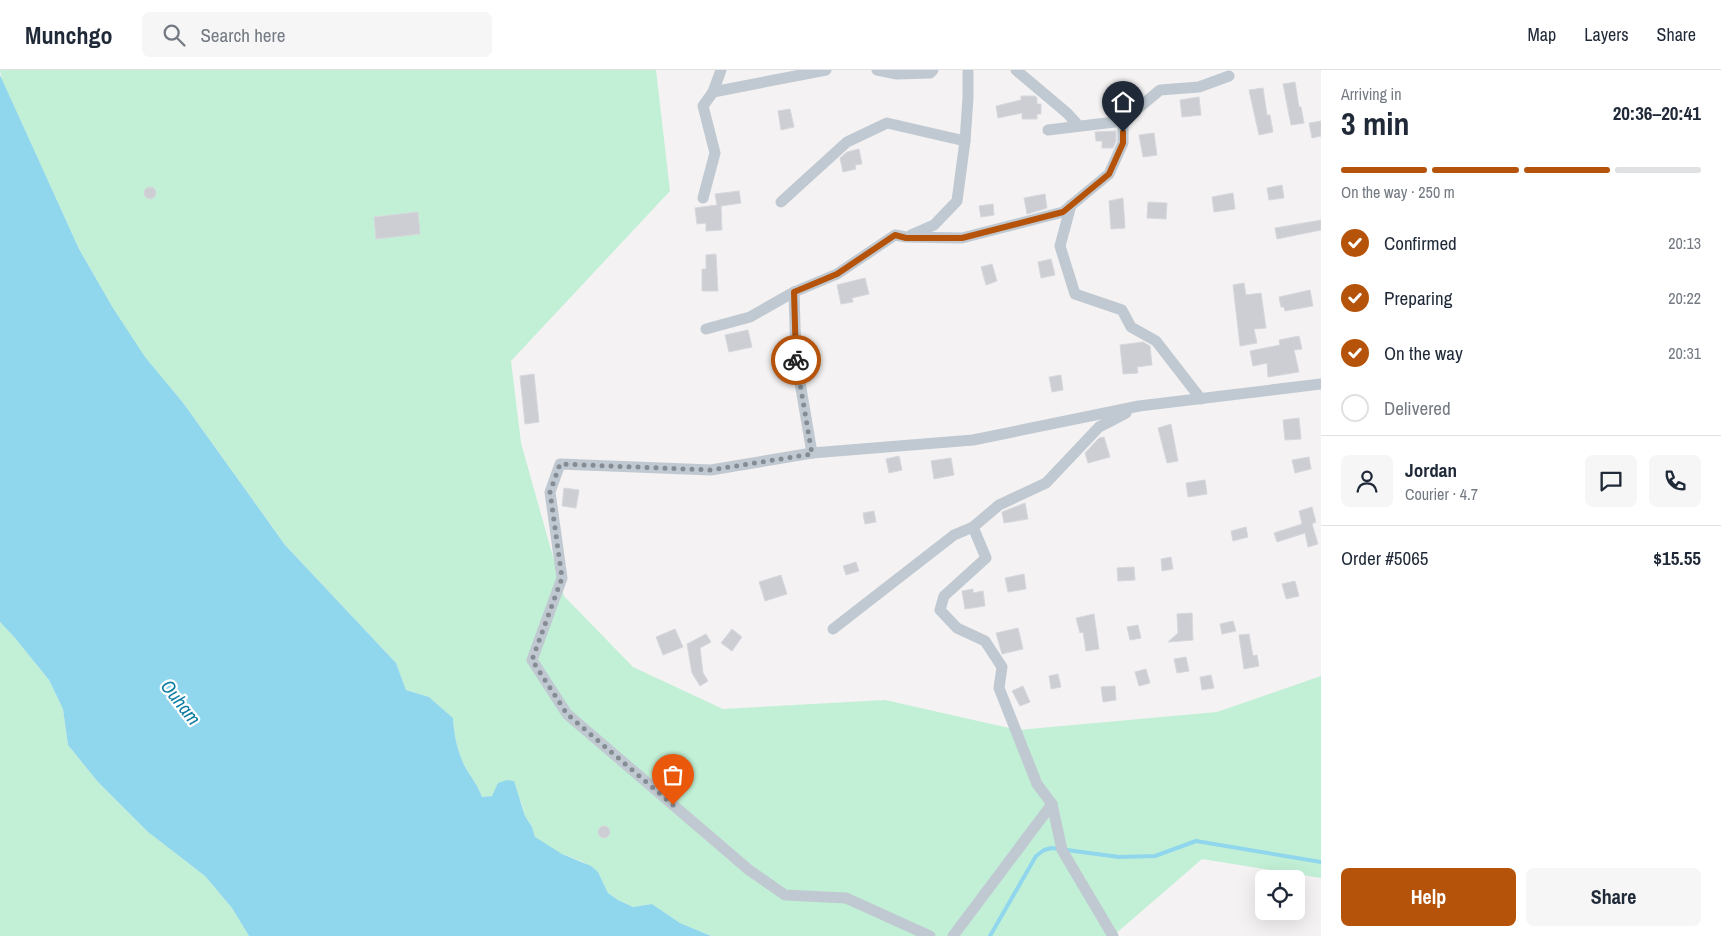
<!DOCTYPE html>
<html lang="en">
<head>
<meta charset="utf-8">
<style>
	:root { --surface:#fff; --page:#f6f6f7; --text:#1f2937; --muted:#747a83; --line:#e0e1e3; --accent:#b45309 }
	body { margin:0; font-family:"Archivo Narrow",sans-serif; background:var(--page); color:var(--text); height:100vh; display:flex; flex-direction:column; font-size:19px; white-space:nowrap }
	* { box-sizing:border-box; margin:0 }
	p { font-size:16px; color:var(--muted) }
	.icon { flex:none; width:28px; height:28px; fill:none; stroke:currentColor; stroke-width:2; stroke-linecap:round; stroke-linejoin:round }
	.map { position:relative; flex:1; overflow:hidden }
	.side { display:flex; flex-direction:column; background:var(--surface); width:400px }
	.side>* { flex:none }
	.fabs { position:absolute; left:1255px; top:800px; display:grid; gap:10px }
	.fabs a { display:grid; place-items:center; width:50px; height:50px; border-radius:8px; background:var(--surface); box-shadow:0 5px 20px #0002; font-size:25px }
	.pin { position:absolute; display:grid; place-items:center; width:42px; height:42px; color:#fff; margin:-51px -21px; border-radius:50% 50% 50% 0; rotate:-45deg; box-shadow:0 0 5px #0007 }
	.pin .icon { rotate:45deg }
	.courier { position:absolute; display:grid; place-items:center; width:50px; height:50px; margin:-25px; border:4px solid #b45309; border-radius:50%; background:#fff; color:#222; box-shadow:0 1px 6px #0007 }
	.summary em { font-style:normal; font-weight:700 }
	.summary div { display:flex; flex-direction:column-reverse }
	.summary { display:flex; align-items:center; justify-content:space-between; height:85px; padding:0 20px }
	h1 { font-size:32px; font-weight:700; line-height:38px }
	.bar { display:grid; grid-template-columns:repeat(4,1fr); gap:8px 5px; align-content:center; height:60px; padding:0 20px }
	.bar i { height:6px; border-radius:4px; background:var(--line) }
	.bar .on { background:var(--accent) }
	.bar p { grid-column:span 4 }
	.line { display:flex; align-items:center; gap:12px; padding:0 20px; border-top:1px solid var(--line) }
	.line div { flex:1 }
	.round { display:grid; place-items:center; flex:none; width:52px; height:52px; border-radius:8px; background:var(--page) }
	ol { padding:0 20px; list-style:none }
	li { display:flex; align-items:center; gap:15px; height:55px }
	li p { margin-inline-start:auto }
	li .icon { padding:5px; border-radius:50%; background:var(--accent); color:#fff; stroke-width:4 }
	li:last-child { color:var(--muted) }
	li i { width:28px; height:28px; border:2px solid var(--line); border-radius:50% }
	.action { display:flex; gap:10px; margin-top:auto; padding:10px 20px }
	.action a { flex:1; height:58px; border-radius:8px; background:var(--accent); color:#fff; font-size:20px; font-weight:700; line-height:58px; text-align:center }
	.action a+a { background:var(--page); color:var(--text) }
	header { display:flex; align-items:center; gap:30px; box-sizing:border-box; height:70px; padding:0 25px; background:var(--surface); border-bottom:1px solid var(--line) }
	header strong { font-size:24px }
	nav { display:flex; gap:28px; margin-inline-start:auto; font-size:18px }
	.search { width:350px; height:45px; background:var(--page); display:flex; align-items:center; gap:12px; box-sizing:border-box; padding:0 18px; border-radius:8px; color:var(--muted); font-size:19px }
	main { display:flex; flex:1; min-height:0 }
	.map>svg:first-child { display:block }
	.green { fill:#c2f0d6 }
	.water { fill:#90d6ed }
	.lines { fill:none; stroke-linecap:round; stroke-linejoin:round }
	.stream { stroke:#90d6ed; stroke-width:4 }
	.building { fill:#ccced4; stroke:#d6d8dd }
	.minor { stroke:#c0c9d1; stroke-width:11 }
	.done { stroke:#868c93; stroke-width:5; stroke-dasharray:0 9 }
	.route { stroke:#b45309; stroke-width:6 }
	.labels { text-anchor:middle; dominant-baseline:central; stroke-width:4.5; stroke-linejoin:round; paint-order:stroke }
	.water-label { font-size:19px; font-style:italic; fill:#0c7ca1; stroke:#fff }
</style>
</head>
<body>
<header>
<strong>Munchgo</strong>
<div class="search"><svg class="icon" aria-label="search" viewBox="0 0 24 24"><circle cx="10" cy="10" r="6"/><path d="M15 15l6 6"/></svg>Search here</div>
<nav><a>Map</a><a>Layers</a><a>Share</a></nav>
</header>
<main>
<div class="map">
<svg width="1321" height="866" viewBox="0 0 1321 866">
	<rect width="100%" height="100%" fill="#f4f2f2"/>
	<g class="green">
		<path d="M0,0h656l14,121 -159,170 10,82 43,153 69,71 90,42 162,-9 133,30 199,-18 104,-36v202l-119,-19 -89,77h-402l-31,-13 -28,-19 -19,3 -15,-7 -10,-7 -10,-21 -15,-10 -21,-8 -20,-11 -7,-6 -3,-10 -7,-11 -4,-15 -25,-11 -4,6 -10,1c-4,-12 -12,-21 -18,-32 -7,-15 -10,-30 -11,-47l-24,-21 -23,-7 -10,-27 -111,-118 -101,-141 -39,-46 -32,-50 -34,-59 -77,-169z"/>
		<path d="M0,552l15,16 34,42 14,29 5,36 30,37 50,50 57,44 27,32 17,28h-249z"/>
	</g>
	<path class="water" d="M0,5l79,174 34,59 32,49 39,47 101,141 111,118 10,27 23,7 24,21c1,17 4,31 11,47 6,11 14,20 18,32l10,-1 6,-13 9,-3 7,1 11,35 7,11 3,10 27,17 29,12 7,6 10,21 10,7 15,7 19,-3 28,19 31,13h-462l-17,-28 -27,-32 -57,-44 -50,-50 -30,-37 -5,-36 -14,-29 -34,-42 -15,-16z"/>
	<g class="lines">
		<path class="stream" d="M990,866l46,-80 8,-6 8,-2 67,9 36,-1 41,-15 125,21"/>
	</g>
	<g class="building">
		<path d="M1295,12l4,25h2l3,16 -13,2 -8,-41z"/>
		<path d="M1263,18l4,27h3l3,17 -14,3 -10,-45z"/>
		<path d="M1021,26h14l2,2v6h4v10h-4v5h-15v-6l-24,5 -2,-12 25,-6z"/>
		<path d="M1199,27l2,18 -19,2 -2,-17z"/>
		<path d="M790,39l4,18 -13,3 -3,-19z"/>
		<path d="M1321,51v15l-9,2 -3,-15z"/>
		<path d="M1116,61v10l-3,7h-11v-7h-6l-1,-9z"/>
		<path d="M1154,63l3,22 -14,2 -4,-22z"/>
		<path d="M859,79l3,15 -7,1 1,4 -13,3 -3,-14 7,-6z"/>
		<path d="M1282,115l2,13 -15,2 -2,-12z"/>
		<circle cx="150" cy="123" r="6"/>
		<path d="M739,121l2,12 -20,3 1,24 -16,1v-8l-9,1 -2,-16 22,-3 -2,-11z"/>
		<path d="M1233,123l2,16 -21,3 -2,-15z"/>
		<path d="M1045,124l2,14 -20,6 -3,-16z"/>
		<path d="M1123,128l2,30 -14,1 -2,-28z"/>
		<path d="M1148,132l19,1 -1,16 -19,-1z"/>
		<path d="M993,134l1,11 -13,2 -2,-11z"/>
		<path d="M418,142l2,22 -44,5 -2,-22z"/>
		<path d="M1321,150v10l-44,9 -2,-11z"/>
		<path d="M716,184l2,37h-16v-22h4v-14z"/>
		<path d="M1051,189l4,16 -14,3 -3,-16z"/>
		<path d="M992,194l5,17 -11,4 -5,-18z"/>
		<path d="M865,208l4,16 -17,4 1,4 -12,2 -4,-19z"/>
		<path d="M1244,213l2,12 15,-2 5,35 -12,1 3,14 -17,3 -7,-61z"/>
		<path d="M1310,220l3,16 -28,5 -1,-4h-3l-2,-10z"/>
		<path d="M748,260l4,17 -23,5 -4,-17z"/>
		<path d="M1299,266l3,13 -8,1 5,22 -31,5 -1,-14 -14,3 -3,-15 30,-6 -1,-5z"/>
		<path d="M1143,272l7,4 2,19 -15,2 1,6 -15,1 -3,-29z"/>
		<path d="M534,304l5,48 -14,2 -5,-48z"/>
		<path d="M1061,305l2,15 -11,2 -3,-15z"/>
		<path d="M1299,348l2,21 -16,1 -2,-20z"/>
		<path d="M1171,354l7,37 -11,2 -9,-35z"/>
		<path d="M1104,367l6,20 -22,6 -3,-10 14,-15z"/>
		<path d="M899,386l3,14 -13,3 -3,-14z"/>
		<path d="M1309,387l2,12 -16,4 -3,-13z"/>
		<path d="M951,388l3,17 -20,4 -3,-18z"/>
		<path d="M1205,410l2,14 -19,3 -2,-14z"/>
		<path d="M564,418l15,2 -3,18 -14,-2z"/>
		<path d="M1025,433l3,16 -24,4 -2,-11z"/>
		<path d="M1312,437l4,15 -4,2 6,20 -10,3 -3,-14 -28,9 -3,-9 28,-9 -3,-13z"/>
		<path d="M874,441l2,11 -11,2 -2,-11z"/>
		<path d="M1246,457l2,10 -15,4 -2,-10z"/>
		<path d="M1171,487l2,12 -11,2 -1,-12z"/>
		<path d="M856,492l3,9 -13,4 -3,-9z"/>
		<path d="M1134,497l1,13 -17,1 -1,-13z"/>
		<path d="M1024,504l2,15 -18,3 -3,-14z"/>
		<path d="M781,505l6,19 -22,7 -6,-19z"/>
		<path d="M1295,511l4,15 -13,3 -4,-15z"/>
		<path d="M973,519v4l10,-2 2,15 -20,3 -3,-18z"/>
		<path d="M1192,543l1,27 -25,2 10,-9 -1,-19z"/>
		<path d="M1094,544l5,35 -13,2 -3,-19 -3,1 -4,-15z"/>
		<path d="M1233,551l3,10 -14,3 -2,-10z"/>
		<path d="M1138,555l3,13 -11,2 -3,-13z"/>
		<path d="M1018,558l5,21 -21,5 -6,-21z"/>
		<path d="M675,559l8,18 -20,8 -7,-18z"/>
		<path d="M732,559l10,8 -10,14 -11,-8z"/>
		<path d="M706,564l5,8 -11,6 3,25 5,8 -8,5 -8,-13 -5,-29z"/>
		<path d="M1249,564l4,22 4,-1 2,11 -15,3 -5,-34z"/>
		<path d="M1186,587l3,14 -12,2 -3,-14z"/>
		<path d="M1146,599l4,14 -11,3 -4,-14z"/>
		<path d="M1058,604l3,13 -10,2 -2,-13z"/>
		<path d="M1211,605l3,13 -12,2 -2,-13z"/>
		<path d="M1023,616l7,16 -10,4 -8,-15z"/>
		<path d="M1115,616l1,14 -13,2 -2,-15z"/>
		<circle cx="604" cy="762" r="6"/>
	</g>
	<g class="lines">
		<g class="minor">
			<path d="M877,0l20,4 33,-1 3,-3"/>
			<path d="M1016,0l51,43 12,13"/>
			<path d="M713,22l113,-22"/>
			<path d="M1048,60l75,-9"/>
			<path d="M965,71l3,-43v-28"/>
			<path d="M703,128l12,-45 -12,-47 10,-14 8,-22"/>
			<path d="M781,132l66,-60 40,-19 78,18 -8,60 -23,24 -23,10"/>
			<path d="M1071,135l-11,41 15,48 47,16 9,17 25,14 45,58"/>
			<path d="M794,222l2,67 16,94"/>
			<path d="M706,259l44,-12 44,-25 43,-18 58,-39 11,2 56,1 101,-26 46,-38 14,-31v-22l37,-31 39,-3 30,-11"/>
			<path d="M973,457l13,31 -42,38 -4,14 17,18 28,13 17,26 -3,21 38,96 15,20"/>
			<path d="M833,559l121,-94 19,-8 26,-22 47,-22 53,-56 27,-14"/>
			<path d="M930,866l-84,-38 -61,-3 -36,-25 -182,-156 -35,-54 30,-82 -12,-86 10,-28 151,6 101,-17 161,-13 166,-34 182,-22"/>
			<path d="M953,866l99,-132 10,46 51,86"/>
		</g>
	</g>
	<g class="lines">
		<path class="done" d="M673,735l-106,-91 -35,-54 30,-82 -12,-86 10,-28 151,6 101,-16 -16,-94"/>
		<path class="route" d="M796,290l-2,-68 43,-18 58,-39 11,3h56l101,-26 46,-38 14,-31v-11"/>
	</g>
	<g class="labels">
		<g class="water-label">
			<text transform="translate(181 632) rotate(52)">Ouham</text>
		</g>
	</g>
</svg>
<div class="fabs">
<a><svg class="icon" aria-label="locate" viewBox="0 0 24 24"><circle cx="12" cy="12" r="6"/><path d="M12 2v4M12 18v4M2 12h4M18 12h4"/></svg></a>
</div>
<div class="pin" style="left:673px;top:735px;background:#ea580c"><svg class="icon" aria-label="bag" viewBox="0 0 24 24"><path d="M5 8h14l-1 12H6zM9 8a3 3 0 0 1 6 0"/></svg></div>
<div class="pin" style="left:1123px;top:62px;background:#1f2937"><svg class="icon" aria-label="home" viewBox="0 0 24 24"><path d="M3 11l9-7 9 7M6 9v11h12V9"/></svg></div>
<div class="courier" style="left:796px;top:290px"><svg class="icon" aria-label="bike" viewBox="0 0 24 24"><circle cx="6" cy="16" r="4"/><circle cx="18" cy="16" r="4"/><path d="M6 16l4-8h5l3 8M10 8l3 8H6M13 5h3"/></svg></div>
</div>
<section class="side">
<div class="summary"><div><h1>3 min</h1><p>Arriving in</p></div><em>20:36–20:41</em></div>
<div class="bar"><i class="on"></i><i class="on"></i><i class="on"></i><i></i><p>On the way · 250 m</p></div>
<ol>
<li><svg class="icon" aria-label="check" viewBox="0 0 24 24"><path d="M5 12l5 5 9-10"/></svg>Confirmed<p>20:13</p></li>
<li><svg class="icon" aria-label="check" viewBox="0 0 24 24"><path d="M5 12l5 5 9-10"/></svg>Preparing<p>20:22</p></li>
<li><svg class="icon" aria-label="check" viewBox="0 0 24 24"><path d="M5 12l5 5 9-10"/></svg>On the way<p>20:31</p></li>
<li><i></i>Delivered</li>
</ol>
<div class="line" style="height:90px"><a class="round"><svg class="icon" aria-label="person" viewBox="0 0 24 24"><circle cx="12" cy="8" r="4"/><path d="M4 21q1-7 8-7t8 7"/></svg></a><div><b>Jordan</b><p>Courier · 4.7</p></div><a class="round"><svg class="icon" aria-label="chat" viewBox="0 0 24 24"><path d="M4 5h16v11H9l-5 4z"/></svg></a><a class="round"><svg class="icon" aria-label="phone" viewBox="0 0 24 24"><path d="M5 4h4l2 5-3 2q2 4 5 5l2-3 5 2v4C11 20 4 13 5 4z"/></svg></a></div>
<div class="line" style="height:65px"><div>Order #5065</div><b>$15.55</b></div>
<div class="action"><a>Help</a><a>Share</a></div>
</section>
</main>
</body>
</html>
